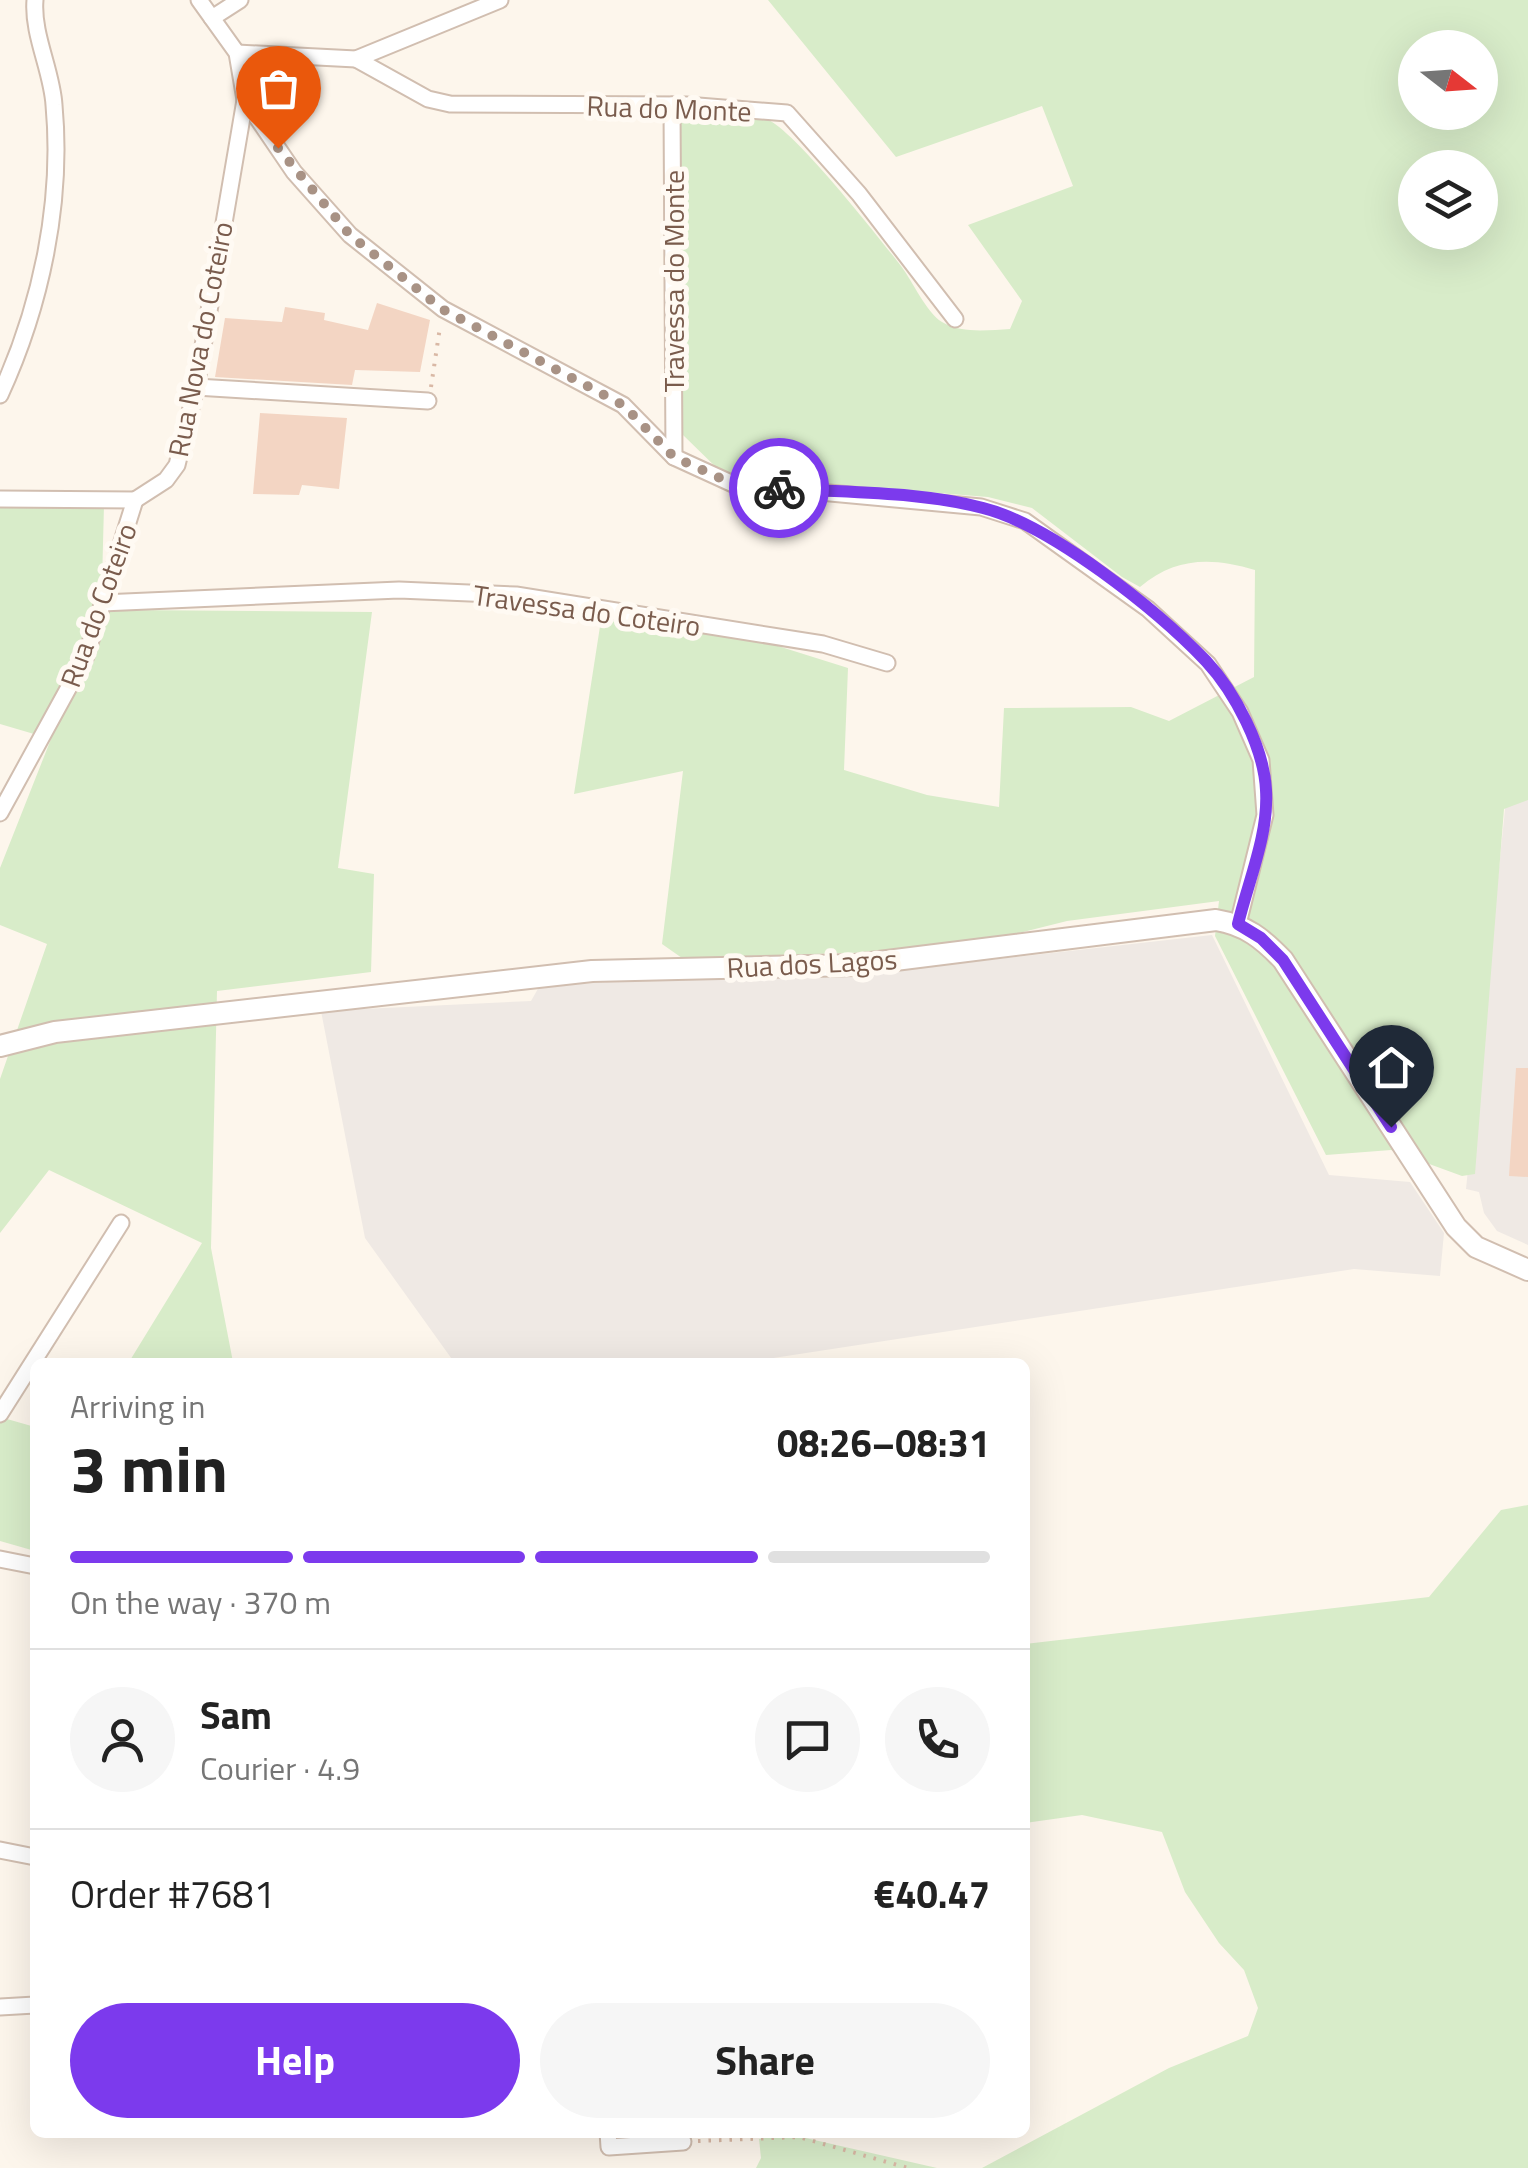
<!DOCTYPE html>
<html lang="en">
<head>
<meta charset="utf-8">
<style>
	:root { --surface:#fff; --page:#f6f6f6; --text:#222; --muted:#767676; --line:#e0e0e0; --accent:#7c3aed }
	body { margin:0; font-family:"Titillium Web",sans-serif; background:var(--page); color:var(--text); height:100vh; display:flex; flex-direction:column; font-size:38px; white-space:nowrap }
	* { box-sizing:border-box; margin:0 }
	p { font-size:32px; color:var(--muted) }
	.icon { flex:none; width:55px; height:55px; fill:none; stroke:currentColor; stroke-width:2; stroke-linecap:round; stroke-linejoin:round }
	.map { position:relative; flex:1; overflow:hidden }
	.details { position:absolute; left:30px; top:1358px; width:1000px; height:780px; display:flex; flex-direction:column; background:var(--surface); border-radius:15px; box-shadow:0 10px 40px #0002 }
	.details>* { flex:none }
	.needle { width:65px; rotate:107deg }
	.buttons { position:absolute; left:1398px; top:30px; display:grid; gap:20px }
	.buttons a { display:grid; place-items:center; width:100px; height:100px; border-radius:50%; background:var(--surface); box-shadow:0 10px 40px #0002; font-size:50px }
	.pin { position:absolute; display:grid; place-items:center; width:85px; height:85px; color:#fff; margin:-102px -42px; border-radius:50% 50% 50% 0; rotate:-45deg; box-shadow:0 0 10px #0007 }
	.pin .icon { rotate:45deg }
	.courier { position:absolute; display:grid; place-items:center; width:100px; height:100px; margin:-50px; border:8px solid #7c3aed; border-radius:50%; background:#fff; color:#222; box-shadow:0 2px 12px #0007 }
	.head em { font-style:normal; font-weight:700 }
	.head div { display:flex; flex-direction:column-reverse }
	.head { display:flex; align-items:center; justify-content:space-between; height:170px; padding:0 40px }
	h1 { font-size:65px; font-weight:700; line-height:75px }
	.bar { display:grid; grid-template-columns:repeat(4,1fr); gap:15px 10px; align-content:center; height:120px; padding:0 40px }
	.bar i { height:12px; border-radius:8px; background:var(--line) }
	.bar .active { background:var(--accent) }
	.bar p { grid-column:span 4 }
	.line { display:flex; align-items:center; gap:25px; padding:0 40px; border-top:2px solid var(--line) }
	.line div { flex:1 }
	.round { display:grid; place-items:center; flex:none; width:105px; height:105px; border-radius:52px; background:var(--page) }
	.button { display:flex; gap:20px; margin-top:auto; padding:20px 40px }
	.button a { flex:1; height:115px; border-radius:60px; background:var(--accent); color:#fff; font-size:40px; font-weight:700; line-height:115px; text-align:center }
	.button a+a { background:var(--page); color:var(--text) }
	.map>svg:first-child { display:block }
	.industrial { fill:#efe9e4 }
	.green { fill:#d8ecc9; fill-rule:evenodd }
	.building { fill:#f3d5c3 }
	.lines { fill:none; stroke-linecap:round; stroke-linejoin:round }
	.minor-casing { stroke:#d1beb0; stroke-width:19 }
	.tertiary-casing { stroke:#d1beb0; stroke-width:24 }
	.path { stroke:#d9b8a5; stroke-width:4; stroke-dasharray:2.5 8; stroke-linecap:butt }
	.minor { stroke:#fff; stroke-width:15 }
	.tertiary { stroke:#fff; stroke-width:20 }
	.done { stroke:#a89285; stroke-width:10; stroke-dasharray:0 18 }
	.route { stroke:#7c3aed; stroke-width:12 }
	.labels { text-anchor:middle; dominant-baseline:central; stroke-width:10; stroke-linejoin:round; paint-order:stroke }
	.street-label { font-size:28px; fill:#7a5c4d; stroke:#fffaf3 }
</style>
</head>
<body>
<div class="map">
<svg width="1528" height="2168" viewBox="0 0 1528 2168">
	<rect width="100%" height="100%" fill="#fdf6ec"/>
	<g class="industrial">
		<path d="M1528,586v659l-31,-14 -13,-18 -5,-21 -13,-3z"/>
		<path d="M1212,935l117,240 81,7 34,51 -4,43 -86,-7 -607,93h-293l-89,-124 -44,-227 210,-10 8,-14 137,-10 170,-1z"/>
	</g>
	<g class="green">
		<path d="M768,0h760v800l-24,9 -29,365 -13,2 -71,-26 -65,5 -111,-219 4,-35 -152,20 -117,29 -268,8 -20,-14 21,-173 -109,23 27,-174 136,13 111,35 -4,102 83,25 72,12 5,-99 127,-1 38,14 85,-44 1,-107c-43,-13 -80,-13 -115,17l-18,-10 -90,-69 -44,-11 -263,-21 -42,-41 -16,-314c25,-10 72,-10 99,-2 25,7 115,121 135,147 12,16 25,46 41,56 20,12 47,8 68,7l12,-28 -54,-76 105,-39 -31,-80 -146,51zM1415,48h65v64h-65zM1415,168h65v64h-65z"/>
		<path d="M104,505l-2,78 26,27 244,2 -34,256 36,6 -3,98 -154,19 -6,257 22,114h-104l73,-119 -153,-73 -49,63v-154l47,-135 -47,-19v-57l51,-129 -51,-15v-216z"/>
		<path d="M0,1417l35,10v124l-35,-10z"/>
		<path d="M1528,1505v663h-546l187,-100 79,-32 10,-28 -14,-38 -25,-27 -34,-51 -23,-60 -80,-17 -57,8v-179l404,-47 72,-87z"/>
		<path d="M788,2134l149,34h-181l5,-10 -2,-19z"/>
	</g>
	<g class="building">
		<path d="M377,303l53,17 -10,52 -65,-2 -3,15 -137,-8 10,-59 57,4 3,-15 40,6 -1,7 44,10z"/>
		<path d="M260,413l87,5 -8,71 -37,-4 -3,10 -46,-1z"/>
		<path d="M1516,1068h12v109l-19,-1z"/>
	</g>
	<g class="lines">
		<defs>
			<g id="minor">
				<path d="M199,0l38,53 8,47 49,72 56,63 93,74 180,96 51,52 59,27 248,23 44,14 123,88 60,55 32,48 21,48 4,55 -27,109"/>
				<path d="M212,18l28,-18"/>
				<path d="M237,53l119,6 144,-59"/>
				<path d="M356,59l72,40 22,5 236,1 101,8 72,81 96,125"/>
				<path d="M672,105l2,352"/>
				<path d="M196,387l232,14"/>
				<path d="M0,395c41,-89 63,-192 54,-290 -2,-34 -22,-71 -19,-105"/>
				<path d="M0,499l135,1"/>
				<path d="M135,500l31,-20 11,-15 19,-78 49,-287"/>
				<path d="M102,603l297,-13 117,5 307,49 64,19"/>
				<path d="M0,813l86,-157 49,-156"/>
				<path d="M0,1414l121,-191"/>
				<path d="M0,1559l35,7"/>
				<path d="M0,1850l35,7"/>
				<path d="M0,2007l35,-2"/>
				<path d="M608,2132l1,15 74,-5"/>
			</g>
			<path id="tertiary" d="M0,1046l55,-14 537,-61 263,-6 361,-45c30,5 47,19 67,40l173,267 20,20 52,23"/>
		</defs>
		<use href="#minor" class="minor-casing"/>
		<use href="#tertiary" class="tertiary-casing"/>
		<g class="path">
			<path d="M431,387l9,-60"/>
			<path d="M698,2141l101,-4 109,31"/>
		</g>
		<use href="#minor" class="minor"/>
		<use href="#tertiary" class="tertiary"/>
	</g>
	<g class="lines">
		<path class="done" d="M278,148l72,87 92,74 181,96 51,52 59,27 46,4"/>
		<path class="route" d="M779,488c67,5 140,3 204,20 68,17 174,102 223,153 29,31 58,87 60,129 3,44 -18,92 -28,134l23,14 22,22 108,167"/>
	</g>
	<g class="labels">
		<g class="street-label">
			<text transform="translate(669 108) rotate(2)">Rua do Monte</text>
			<text transform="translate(673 281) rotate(-90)">Travessa do Monte</text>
			<text transform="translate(200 339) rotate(-79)">Rua Nova do Coteiro</text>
			<text transform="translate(98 605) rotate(-70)">Rua do Coteiro</text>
			<text transform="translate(587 610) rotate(8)">Travessa do Coteiro</text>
			<text transform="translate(812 963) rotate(-3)">Rua dos Lagos</text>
		</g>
	</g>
</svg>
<div class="buttons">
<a><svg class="needle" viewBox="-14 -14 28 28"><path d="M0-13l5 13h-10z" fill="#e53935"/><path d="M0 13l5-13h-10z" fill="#767676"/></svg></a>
<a><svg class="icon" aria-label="layers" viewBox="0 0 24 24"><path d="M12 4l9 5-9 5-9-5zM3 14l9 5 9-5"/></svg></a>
</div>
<div class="pin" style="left:278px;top:148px;background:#ea580c"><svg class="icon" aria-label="bag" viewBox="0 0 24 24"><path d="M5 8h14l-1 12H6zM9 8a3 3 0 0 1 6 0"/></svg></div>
<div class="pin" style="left:1391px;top:1127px;background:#1f2937"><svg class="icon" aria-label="home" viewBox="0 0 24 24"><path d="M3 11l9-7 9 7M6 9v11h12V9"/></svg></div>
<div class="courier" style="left:779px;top:488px"><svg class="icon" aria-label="bike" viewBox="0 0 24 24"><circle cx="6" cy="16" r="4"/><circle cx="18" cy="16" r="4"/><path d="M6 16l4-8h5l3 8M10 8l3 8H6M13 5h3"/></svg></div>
<section class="details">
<div class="head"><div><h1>3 min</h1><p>Arriving in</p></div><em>08:26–08:31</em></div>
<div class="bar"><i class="active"></i><i class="active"></i><i class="active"></i><i></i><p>On the way · 370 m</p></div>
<div class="line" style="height:180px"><a class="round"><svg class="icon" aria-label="person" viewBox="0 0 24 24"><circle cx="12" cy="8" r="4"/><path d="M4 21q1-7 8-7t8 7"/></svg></a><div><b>Sam</b><p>Courier · 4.9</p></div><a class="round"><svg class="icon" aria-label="chat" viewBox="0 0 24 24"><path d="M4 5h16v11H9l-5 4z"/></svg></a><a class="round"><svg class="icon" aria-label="phone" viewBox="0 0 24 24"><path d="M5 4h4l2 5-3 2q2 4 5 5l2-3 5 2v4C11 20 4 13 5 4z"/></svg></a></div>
<div class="line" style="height:130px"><div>Order #7681</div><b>€40.47</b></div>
<div class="button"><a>Help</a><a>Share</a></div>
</section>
</div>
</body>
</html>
